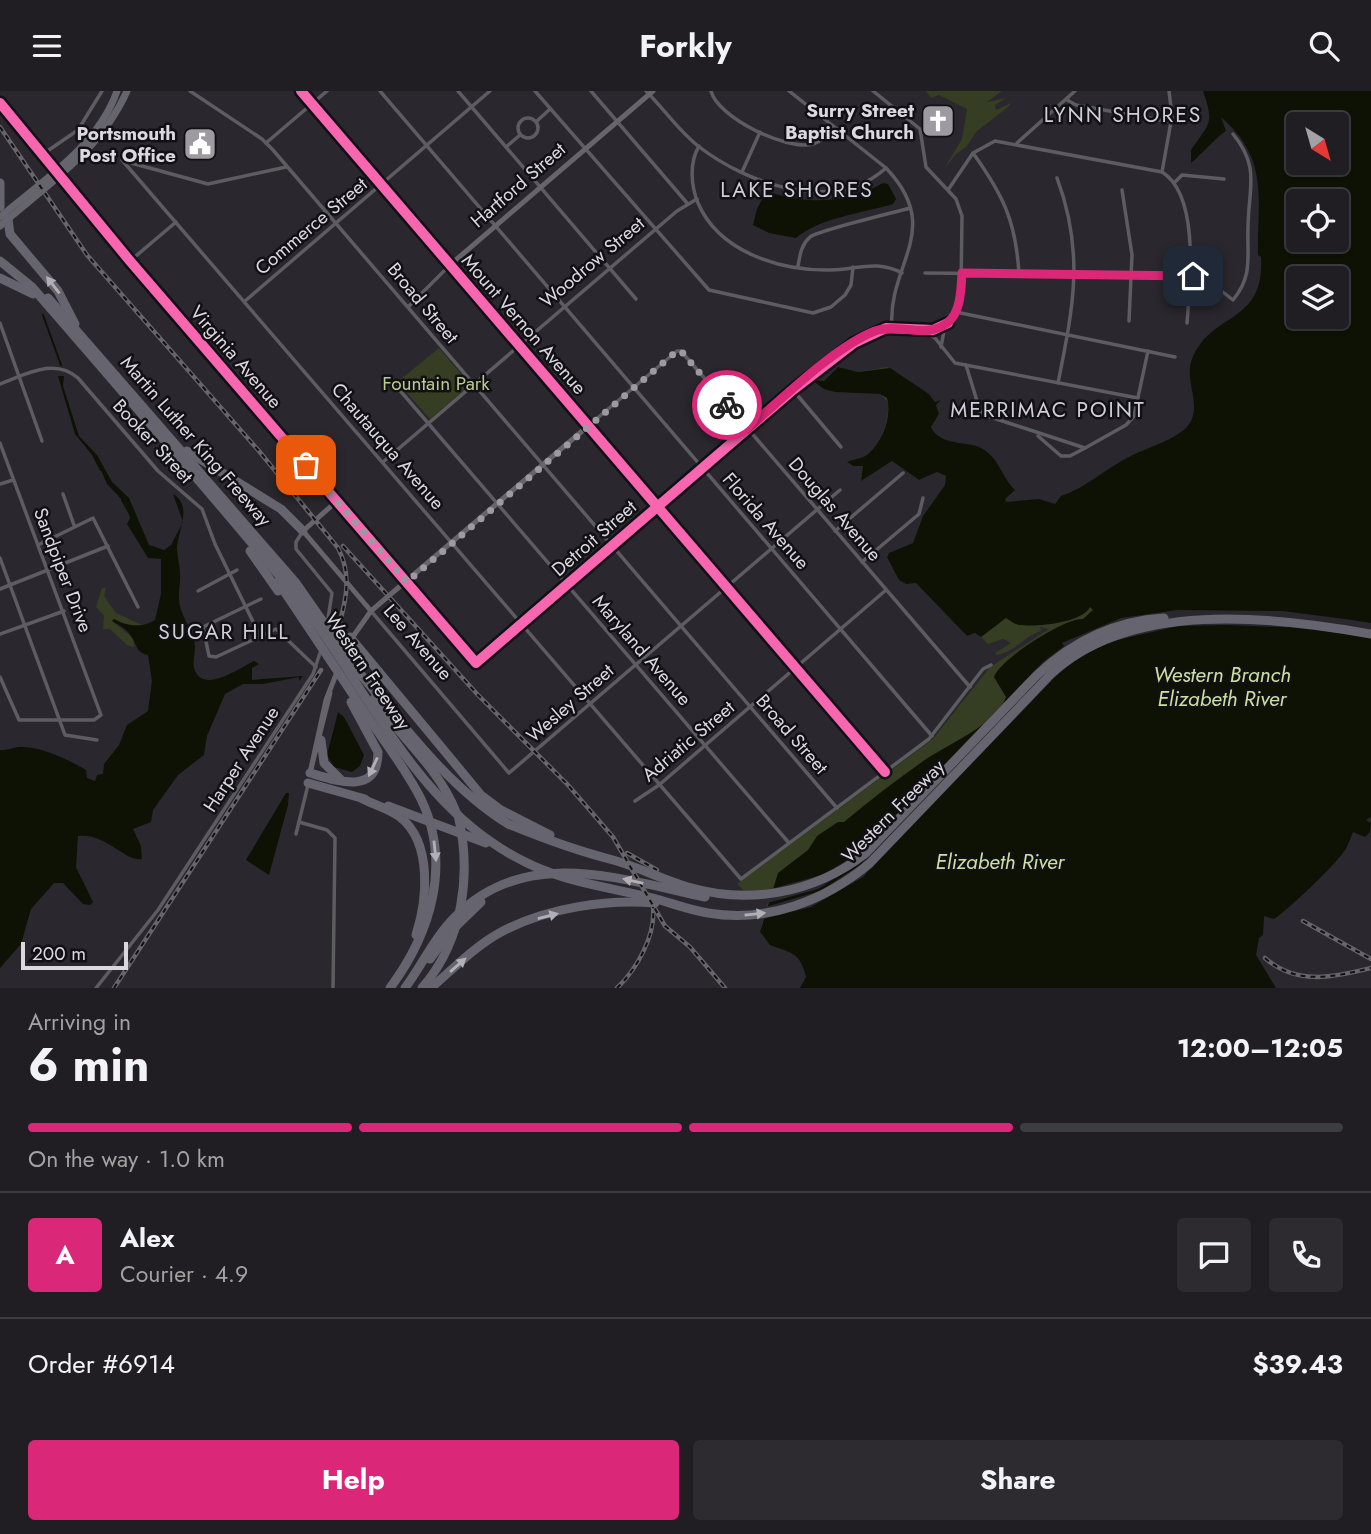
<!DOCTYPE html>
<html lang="en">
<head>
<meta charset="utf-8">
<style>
	:root { --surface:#201e22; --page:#2d2b2f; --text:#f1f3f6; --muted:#a2a2a5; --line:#3d3c40; --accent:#db2777 }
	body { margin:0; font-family:Jost,sans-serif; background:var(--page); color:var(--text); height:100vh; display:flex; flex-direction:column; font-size:26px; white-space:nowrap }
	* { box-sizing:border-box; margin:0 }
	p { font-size:23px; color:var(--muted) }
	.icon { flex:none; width:38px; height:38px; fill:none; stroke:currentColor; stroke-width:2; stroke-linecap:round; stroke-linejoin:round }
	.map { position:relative; height:897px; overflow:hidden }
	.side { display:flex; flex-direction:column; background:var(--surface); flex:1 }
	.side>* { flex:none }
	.needle { width:46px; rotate:143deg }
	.buttons { position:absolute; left:1286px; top:21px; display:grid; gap:14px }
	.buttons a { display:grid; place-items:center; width:63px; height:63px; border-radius:7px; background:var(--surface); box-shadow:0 2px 5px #0004,0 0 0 2px var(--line); font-size:35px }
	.scale { position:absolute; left:21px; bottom:18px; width:107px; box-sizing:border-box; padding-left:7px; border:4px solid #dbd9df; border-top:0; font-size:19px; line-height:24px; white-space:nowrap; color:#dbd9df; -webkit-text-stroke:5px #111014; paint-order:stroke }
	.pin { position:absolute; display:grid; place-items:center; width:60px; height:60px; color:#fff; margin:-30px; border-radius:14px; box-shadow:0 4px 10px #0006 }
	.courier { position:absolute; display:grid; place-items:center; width:70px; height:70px; margin:-35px; border:5px solid #db2777; border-radius:50%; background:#fff; color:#222; box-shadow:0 2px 9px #0007 }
	.head em { font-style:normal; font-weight:700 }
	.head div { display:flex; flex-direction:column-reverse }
	.head { display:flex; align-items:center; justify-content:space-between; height:119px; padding:0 28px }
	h1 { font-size:46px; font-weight:700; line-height:52px }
	.bar { display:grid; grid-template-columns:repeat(4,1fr); gap:10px 7px; align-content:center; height:84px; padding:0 28px }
	.bar i { height:9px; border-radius:5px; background:var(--line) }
	.bar .active { background:var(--accent) }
	.bar p { grid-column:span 4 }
	.line { display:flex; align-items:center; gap:18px; padding:0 28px; border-top:2px solid var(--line) }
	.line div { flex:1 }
	.round { display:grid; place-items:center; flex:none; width:74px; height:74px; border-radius:7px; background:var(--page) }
	.button { display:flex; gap:14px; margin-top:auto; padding:14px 28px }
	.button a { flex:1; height:80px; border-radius:7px; background:var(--accent); color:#fff; font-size:28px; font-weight:700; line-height:80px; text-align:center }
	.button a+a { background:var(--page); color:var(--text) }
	header { display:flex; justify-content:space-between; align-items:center; height:91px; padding:0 28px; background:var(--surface); font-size:32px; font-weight:700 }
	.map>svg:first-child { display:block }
	.green { fill:#353d22 }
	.water { fill:#0d1204; fill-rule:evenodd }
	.pier { fill:#2a282e }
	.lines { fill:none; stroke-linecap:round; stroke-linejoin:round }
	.stream { stroke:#0d1204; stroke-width:2 }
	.street { stroke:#5d5c60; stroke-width:3.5 }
	.secondary { stroke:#67656b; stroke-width:5 }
	.primary { stroke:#66646c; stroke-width:7 }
	.highway { stroke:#66646e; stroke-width:9 }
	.rail-casing { stroke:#66656a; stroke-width:4.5 }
	.rail { stroke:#111014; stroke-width:2; stroke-dasharray:5; stroke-linecap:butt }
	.cycleway-casing { stroke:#111014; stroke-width:15 }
	.cycleway { stroke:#f766af; stroke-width:10 }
	.oneway { fill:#b2b0b7 }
	.done { stroke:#9d9ba1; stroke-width:7; stroke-dasharray:0 12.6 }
	.route { stroke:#db2777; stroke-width:9 }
	.labels { text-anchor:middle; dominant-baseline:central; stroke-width:5; stroke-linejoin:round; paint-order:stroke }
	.poi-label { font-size:19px; font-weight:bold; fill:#dbd9df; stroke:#111014; text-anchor:end }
	.street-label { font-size:19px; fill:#dbd9df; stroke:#111014 }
	.park-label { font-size:19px; fill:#b8cc8c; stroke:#111014 }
	.neighbourhood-label { font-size:21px; letter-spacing:2px; fill:#d1ceda; stroke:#111014 }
	.water-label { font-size:21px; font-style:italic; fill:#cce1a0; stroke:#111014 }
</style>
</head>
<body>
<header><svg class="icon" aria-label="menu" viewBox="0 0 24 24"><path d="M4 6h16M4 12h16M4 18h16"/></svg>Forkly<svg class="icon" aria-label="search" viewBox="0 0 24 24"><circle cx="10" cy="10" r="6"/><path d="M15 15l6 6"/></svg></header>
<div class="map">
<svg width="1371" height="897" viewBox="0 0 1371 897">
	<rect width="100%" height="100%" fill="#2a282e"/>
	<g class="green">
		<path d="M926,0h76l-15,11 19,-4 -11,7 1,5 15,-7 7,-8 -10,12 -31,24 -11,16 -10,7 -12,15 18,-30 5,-30 -28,-14 -8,3z"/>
		<path d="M439,257l31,37 -40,34 -30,-34 1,-6z"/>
		<path d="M838,276l20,5 29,-5 42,27 6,8 6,-2 -5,5 3,9 -8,13c9,17 33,17 49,21l-35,24 119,135 37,-1 -291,359 -4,13c-5,-35 -32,-22 -46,-46l11,-44 -3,3 -22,2 -9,-9 196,-145 57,-72 59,-38 -9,-2 1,4c-17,5 -28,23 -45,24l-1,-2 16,-10 -8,-4 -15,5 -11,-11 -10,3 -51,-53 -10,1 -7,-4 -12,-25 26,-12 10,-27 22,-31 1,-9 -9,-4 -18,8 -27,-19 -31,20 2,-15h-10l-6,-4c6,-3 15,-3 21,-8 15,-13 21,-33 20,-52l-8,-8c-30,-3 -41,1 -68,-14l12,1z"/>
		<path d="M102,497h4l-2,8 12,17 26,12 -16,1 -12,-7 -1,3 20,16 1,9 -7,-2 -17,-16h-7l1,-13 -8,-9z"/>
	</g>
	<g class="water">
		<path d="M1203,0h168v726l-5,3 5,3 -1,9 -5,5 -12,-5c-2,5 -4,10 -6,15 -6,13 -61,65 -73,72l-10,-3 -1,19 -4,3 -3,17 20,33h-476l6,-11c-6,-25 -15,-24 -36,-32l-10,-13 18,-59 30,-23 9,-14 21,-14h6c25,-21 51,-41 78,-60 23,-17 74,-36 84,-65l-12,-20c6,-18 72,-60 89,-58l10,-9 -3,-3c-8,16 -54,20 -70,18 -5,0 -10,-5 -14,-7l-25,19 -6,-4 -8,3 -51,-53 -10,1 -7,-4 -12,-23 2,-4 24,-10 10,-27 22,-31 1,-9 -9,-4 -18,8 -27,-19 -31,20 2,-15h-10l-6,-4c6,-3 15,-3 21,-8 15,-13 24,-37 19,-56l-7,-4 -45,-2 -11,-3 -12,-9 12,1 14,-14 20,5 32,-4 39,26 6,8 6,-2 -5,5 3,9 -8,13c9,19 36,14 50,21 18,9 21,30 34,42l-10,9 1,3 33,-3 16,5 6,-8c23,-7 44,-27 68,-39 17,-9 43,-16 57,-29 19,-20 -3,-47 6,-69 19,-48 73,-34 69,-102l-3,-2c-1,-57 12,-95 -37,-138l5,14c-10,6 -32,31 -35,32v-13c18,-27 24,-25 12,-59zM1298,33h39v39h-39zM1298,110h39v39h-39zM1298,187h39v39h-39z"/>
		<path d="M883,92l5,1 8,15 -3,5c-30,9 -74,14 -97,34l-27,-5 -16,-8 4,-16 9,-18c41,14 80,13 117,-8z"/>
		<path d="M58,285h6l-1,10 16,50 18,19 15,27 17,16 20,47 15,5 7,-5 12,-23 -10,-28c20,12 5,36 4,54 0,8 3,17 3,26 1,12 -3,20 0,32 3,12 11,23 14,35 3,9 -2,18 0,27 8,28 47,-1 60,-7l5,3 -7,4v12l51,-4 -4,5v-4l-36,7h-20l-18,10 -18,42 -3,19 -26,20 -25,35 -2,12 -18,7 8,17 1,13c-17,3 -37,-27 -64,-23l-2,31 17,35 -3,3 -7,-1 -20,-21h-9l-23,26 -10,35 -21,24v-218c8,1 15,-4 23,-3 22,1 46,13 63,23l1,8 8,3 2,-6 6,-1 1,-10 15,-19 8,-20 21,-14 4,-30 -4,-26c-13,-3 -10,-9 -17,-19 -4,-7 -12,-11 -19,-15l2,-2c13,7 27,10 41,1l6,-26v-35l-13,-1 -21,-34 3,-6 -4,-14 -19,-20 -10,-23 -22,-27z"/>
		<path d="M338,621l6,5 20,38 -4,11 -8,6 -18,-5 -7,-12z"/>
		<path d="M286,702h3l-1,12 -19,70 -23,-15z"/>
	</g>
	<path class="pier" d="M1177,519l105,1 63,8 26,4v15l-65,-10 -78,-3 -50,1 -69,16 -32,17 -21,17 -193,201 -52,30 -52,13 3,-12 58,-17 40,-26 9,-9 -51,33 -54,15 3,-14 58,-16 36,-23 182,-189 21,-16 -2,-3 59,-25z"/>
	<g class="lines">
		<g class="stream">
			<path d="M43,224l18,50"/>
			<path d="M94,366l7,13"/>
			<path d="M122,409l8,14"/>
		</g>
		<g class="street">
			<path d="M190,0l72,48 11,11 564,658"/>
			<path d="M380,0l552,645"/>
			<path d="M458,0l178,208"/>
			<path d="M535,0l174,199 104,23 18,-6 14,-12 6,-10 2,-18"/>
			<path d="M591,0l96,112"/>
			<path d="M646,0c18,18 32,39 52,55 49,38 136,69 188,22"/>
			<path d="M711,0c7,27 76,60 102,53 10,-3 15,-10 21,-17"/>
			<path d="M789,0l97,77c59,62 1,96 6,159"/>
			<path d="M873,0l47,38 6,38 30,32 6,17 -1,74 -5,22 -12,19 -3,16"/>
			<path d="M1067,9l9,5 95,17"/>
			<circle cx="528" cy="37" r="10"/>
			<path d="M537,30l13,-12"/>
			<path d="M266,52l61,-52"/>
			<path d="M1017,52l58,-52"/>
			<path d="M699,55c-10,17 -8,40 -1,57 21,49 82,68 132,67 27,0 46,-11 72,3"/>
			<path d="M506,56l14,-12"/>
			<path d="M46,61l32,-22 24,-39"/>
			<path d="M973,62c30,42 43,68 46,121"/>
			<path d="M122,69l619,719 188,-140 54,-70 8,-4"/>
			<path d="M124,70l84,23 78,-17"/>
			<path d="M742,81l18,-40"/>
			<path d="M1162,81l10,-56 -3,-25"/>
			<path d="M1057,87c28,75 16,130 1,205"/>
			<path d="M1175,91l7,-7 42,4"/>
			<path d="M948,99l25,-37 22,-12 167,31c38,23 28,112 25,151"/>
			<path d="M1122,99l10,65 -3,66"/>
			<path d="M130,170l46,-39"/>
			<path d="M798,175c2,-11 3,-21 12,-29 6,-6 86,-25 100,-29"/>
			<path d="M925,182l268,3 16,5 24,19c20,-24 14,-43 15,-72 0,-39 13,-60 -15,-94"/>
			<path d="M245,210l245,-210"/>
			<path d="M408,216l42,-42"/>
			<path d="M956,221l219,45"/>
			<path d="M0,232l42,118"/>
			<path d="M923,240l12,7 20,25 183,35"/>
			<path d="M966,274l15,49 104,34 41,-23 8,-9 14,-65"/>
			<path d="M391,289l398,463"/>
			<path d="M0,293c25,-9 54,-27 78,-6l80,93 44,38 13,35 45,92"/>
			<path d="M793,299l48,57"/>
			<path d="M1038,345l23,20h9l15,-8"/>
			<path d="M0,352l101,272 -7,5h-75l-19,-43"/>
			<path d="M383,371l294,-251 20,-12"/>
			<path d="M0,393l13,-4"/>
			<path d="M63,403l11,31"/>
			<path d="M303,440l-7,11v7l36,44 -5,32"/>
			<path d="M835,440l68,-58"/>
			<path d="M38,454l55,-27 45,89"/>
			<path d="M0,467l65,177 32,5"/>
			<path d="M862,471l57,-48 4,-16"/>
			<path d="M407,491l69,81 317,-273 61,-47 32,-15 47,2 15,-7"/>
			<path d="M0,498l108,-43"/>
			<path d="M198,500l39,-21"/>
			<path d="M261,508l-58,28 6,29 7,1 60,-28 40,38"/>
			<path d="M371,520l138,162 331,-283"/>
			<path d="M0,543l64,-23"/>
			<path d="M885,681l-297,-346 89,-75h4l289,336"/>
			<path d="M635,710l24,-16 227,-195"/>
			<path d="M299,731l28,8 8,8 -2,150"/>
			<path d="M296,743l12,-49"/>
			<path d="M96,897l62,-78 155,-236 8,-24"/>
		</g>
		<g class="secondary">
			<path d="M301,0l287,335 -217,185 -29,41"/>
			<path d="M0,12l130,158 277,321"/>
			<path d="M450,174l203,-174"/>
			<path d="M337,410l-34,30 68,80"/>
			<path d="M310,682l16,-73 11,-28"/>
			<path d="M310,682l20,-80"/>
		</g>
		<g class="primary">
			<path d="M0,126c42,-36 98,-71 117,-126"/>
			<path d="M0,135c47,-41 101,-76 127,-135"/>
		</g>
		<g class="highway">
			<path d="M0,92v24"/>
			<path d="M8,128l2,15 48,57 17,33"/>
			<path d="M0,170l32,26c85,98 171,197 254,297 83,99 129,235 257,286 36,14 73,19 110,28 18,5 36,12 55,15 59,10 117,-12 162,-50l180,-188c80,-75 221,-59 321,-41"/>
			<path d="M0,187l33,16"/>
			<path d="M48,207l248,285 58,83"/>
			<path d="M187,360l94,58 22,22"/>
			<path d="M250,460l28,40"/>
			<path d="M278,491c30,45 61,91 91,137 18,26 38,52 52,80 31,65 10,134 -31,189"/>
			<path d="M350,546l131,158 20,15 49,25"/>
			<path d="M351,572c48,56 94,122 157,161 34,14 69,27 105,36 26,7 50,20 75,27 62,18 126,6 177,-33l172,-179c36,-34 77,-54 127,-57"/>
			<path d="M374,608c26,38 65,69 82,113"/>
			<path d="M321,649l3,23 16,16"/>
			<path d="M310,682c27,8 68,23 68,-21l-27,-50"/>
			<path d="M308,692l57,16"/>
			<path d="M361,707c13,7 27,10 39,19 33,26 27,84 16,118"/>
			<path d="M388,715l98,37"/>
			<path d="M430,868l18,-25 33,-32"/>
			<path d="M405,897c17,-23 29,-50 50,-71 70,-72 165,-38 250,-20"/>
			<path d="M422,897c41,-47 50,-114 36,-173"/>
			<path d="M431,897c23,-20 45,-43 72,-57 44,-23 103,-32 152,-28"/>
		</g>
		<defs>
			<g id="rail">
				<path d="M0,36l87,128 172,196 79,97c16,30 6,59 -2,89"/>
				<path d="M343,455l135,149 90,90 45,52 52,89 25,21 35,41"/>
				<path d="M627,762l30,17"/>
				<path d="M1303,830l68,38"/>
				<path d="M1265,867c32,28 68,19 106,10"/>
				<path d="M114,897l207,-318"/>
				<path d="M617,897c20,-19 39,-53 36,-81"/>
			</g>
		</defs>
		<use href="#rail" class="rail-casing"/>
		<use href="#rail" class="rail"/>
		<defs>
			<g id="cycleway">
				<path d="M301,0l584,681"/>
				<path d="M0,12l130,158 346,402 317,-273 61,-47 32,-15 47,2 15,-7"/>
			</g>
		</defs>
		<use href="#cycleway" class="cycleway-casing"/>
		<use href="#cycleway" class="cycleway"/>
	</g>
	<defs><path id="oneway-solid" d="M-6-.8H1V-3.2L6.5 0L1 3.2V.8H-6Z" transform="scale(1.75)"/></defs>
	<g class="oneway">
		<use href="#oneway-solid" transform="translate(53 194) rotate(-128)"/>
		<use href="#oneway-solid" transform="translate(373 676) rotate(115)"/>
		<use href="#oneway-solid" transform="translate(435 760) rotate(84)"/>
		<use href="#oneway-solid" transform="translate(633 790) rotate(-167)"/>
		<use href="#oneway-solid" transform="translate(755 823) rotate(-6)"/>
		<use href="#oneway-solid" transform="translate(548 825) rotate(-14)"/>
		<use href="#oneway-solid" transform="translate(458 874) rotate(-41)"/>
	</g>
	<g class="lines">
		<path class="done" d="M306,374l101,117 270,-231h4l46,54"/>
		<path class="route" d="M727,314l20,24c34,-29 87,-82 128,-98 23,-8 52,8 72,-8 14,-10 14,-34 15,-50l231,3"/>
	</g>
	<defs>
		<symbol id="church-square" viewBox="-11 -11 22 22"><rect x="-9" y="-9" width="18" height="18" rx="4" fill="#9d9ba1" stroke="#111014"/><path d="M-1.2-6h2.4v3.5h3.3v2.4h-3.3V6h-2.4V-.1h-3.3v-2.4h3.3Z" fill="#fff"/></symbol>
		<symbol id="civic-square" viewBox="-11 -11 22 22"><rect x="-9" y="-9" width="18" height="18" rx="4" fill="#9d9ba1" stroke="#111014"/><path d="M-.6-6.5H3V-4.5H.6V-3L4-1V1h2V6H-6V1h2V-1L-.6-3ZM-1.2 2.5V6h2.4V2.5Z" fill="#fff"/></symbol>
	</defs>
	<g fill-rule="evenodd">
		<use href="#church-square" x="919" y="11" width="38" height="38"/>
		<use href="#civic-square" x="181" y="34" width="38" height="38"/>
	</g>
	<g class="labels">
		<g class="poi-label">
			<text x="914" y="19">Surry Street<tspan x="914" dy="22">Baptist Church</tspan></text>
			<text x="176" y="42">Portsmouth<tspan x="176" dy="22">Post Office</tspan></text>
		</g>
		<g class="street-label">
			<text transform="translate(518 94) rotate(-41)">Hartford Street</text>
			<text transform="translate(311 135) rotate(-40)">Commerce Street</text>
			<text transform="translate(592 171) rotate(-40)">Woodrow Street</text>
			<text transform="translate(423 212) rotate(50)">Broad Street</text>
			<text transform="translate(524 233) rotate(49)">Mount Vernon Avenue</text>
			<text transform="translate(236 266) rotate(49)">Virginia Avenue</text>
			<text transform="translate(153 350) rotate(47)">Booker Street</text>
			<text transform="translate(196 350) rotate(49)">Martin Luther King Freeway</text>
			<text transform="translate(388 355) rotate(49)">Chautauqua Avenue</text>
			<text transform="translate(835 418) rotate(49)">Douglas Avenue</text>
			<text transform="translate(766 430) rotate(49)">Florida Avenue</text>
			<text transform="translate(594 447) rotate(-41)">Detroit Street</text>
			<text transform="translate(63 479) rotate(69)">Sandpiper Drive</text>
			<text transform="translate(418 551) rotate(49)">Lee Avenue</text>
			<text transform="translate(642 559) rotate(49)">Maryland Avenue</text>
			<text transform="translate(368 580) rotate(56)">Western Freeway</text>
			<text transform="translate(570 612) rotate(-41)">Wesley Street</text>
			<text transform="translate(792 643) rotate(49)">Broad Street</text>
			<text transform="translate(688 650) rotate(-40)">Adriatic Street</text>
			<text transform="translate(241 668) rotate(-57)">Harper Avenue</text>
			<text transform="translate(893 720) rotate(-45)">Western Freeway</text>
		</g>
		<g class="park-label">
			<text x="436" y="292">Fountain Park</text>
		</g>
		<g class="neighbourhood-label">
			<text x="1123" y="24">LYNN SHORES</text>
			<text x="797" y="99">LAKE SHORES</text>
			<text x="1048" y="319">MERRIMAC POINT</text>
			<text x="224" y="541">SUGAR HILL</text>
		</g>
		<g class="water-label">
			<text x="1222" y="584">Western Branch<tspan x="1222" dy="24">Elizabeth River</tspan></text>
			<text x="1000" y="771">Elizabeth River</text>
		</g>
	</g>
</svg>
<div class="buttons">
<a><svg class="needle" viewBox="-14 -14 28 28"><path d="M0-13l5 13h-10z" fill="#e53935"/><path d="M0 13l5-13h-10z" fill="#a2a2a5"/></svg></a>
<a><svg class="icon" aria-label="locate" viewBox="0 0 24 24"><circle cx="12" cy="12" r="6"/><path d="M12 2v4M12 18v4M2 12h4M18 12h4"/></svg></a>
<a><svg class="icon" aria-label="layers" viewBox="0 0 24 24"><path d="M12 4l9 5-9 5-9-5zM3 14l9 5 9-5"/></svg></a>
</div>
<div class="scale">200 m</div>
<div class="pin" style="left:306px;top:374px;background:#ea580c"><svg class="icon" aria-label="bag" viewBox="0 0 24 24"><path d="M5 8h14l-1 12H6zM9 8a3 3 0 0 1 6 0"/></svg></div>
<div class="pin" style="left:1193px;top:185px;background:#1f2937"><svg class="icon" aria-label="home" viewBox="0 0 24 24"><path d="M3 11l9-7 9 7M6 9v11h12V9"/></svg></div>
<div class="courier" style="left:727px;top:314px"><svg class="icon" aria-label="bike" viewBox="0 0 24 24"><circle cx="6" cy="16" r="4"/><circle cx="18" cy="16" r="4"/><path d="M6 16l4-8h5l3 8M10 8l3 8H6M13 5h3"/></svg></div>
</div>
<section class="side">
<div class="head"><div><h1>6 min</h1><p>Arriving in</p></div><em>12:00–12:05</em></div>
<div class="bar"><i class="active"></i><i class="active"></i><i class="active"></i><i></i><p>On the way · 1.0 km</p></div>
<div class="line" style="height:126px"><b class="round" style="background:var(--accent);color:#fff">A</b><div><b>Alex</b><p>Courier · 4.9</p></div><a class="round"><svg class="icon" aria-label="chat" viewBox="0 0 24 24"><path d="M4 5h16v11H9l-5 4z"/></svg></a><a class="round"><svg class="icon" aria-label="phone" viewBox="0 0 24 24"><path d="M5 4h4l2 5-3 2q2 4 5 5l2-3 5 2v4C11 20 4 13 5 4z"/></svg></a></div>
<div class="line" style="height:91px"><div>Order #6914</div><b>$39.43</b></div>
<div class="button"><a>Help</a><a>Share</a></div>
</section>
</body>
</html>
